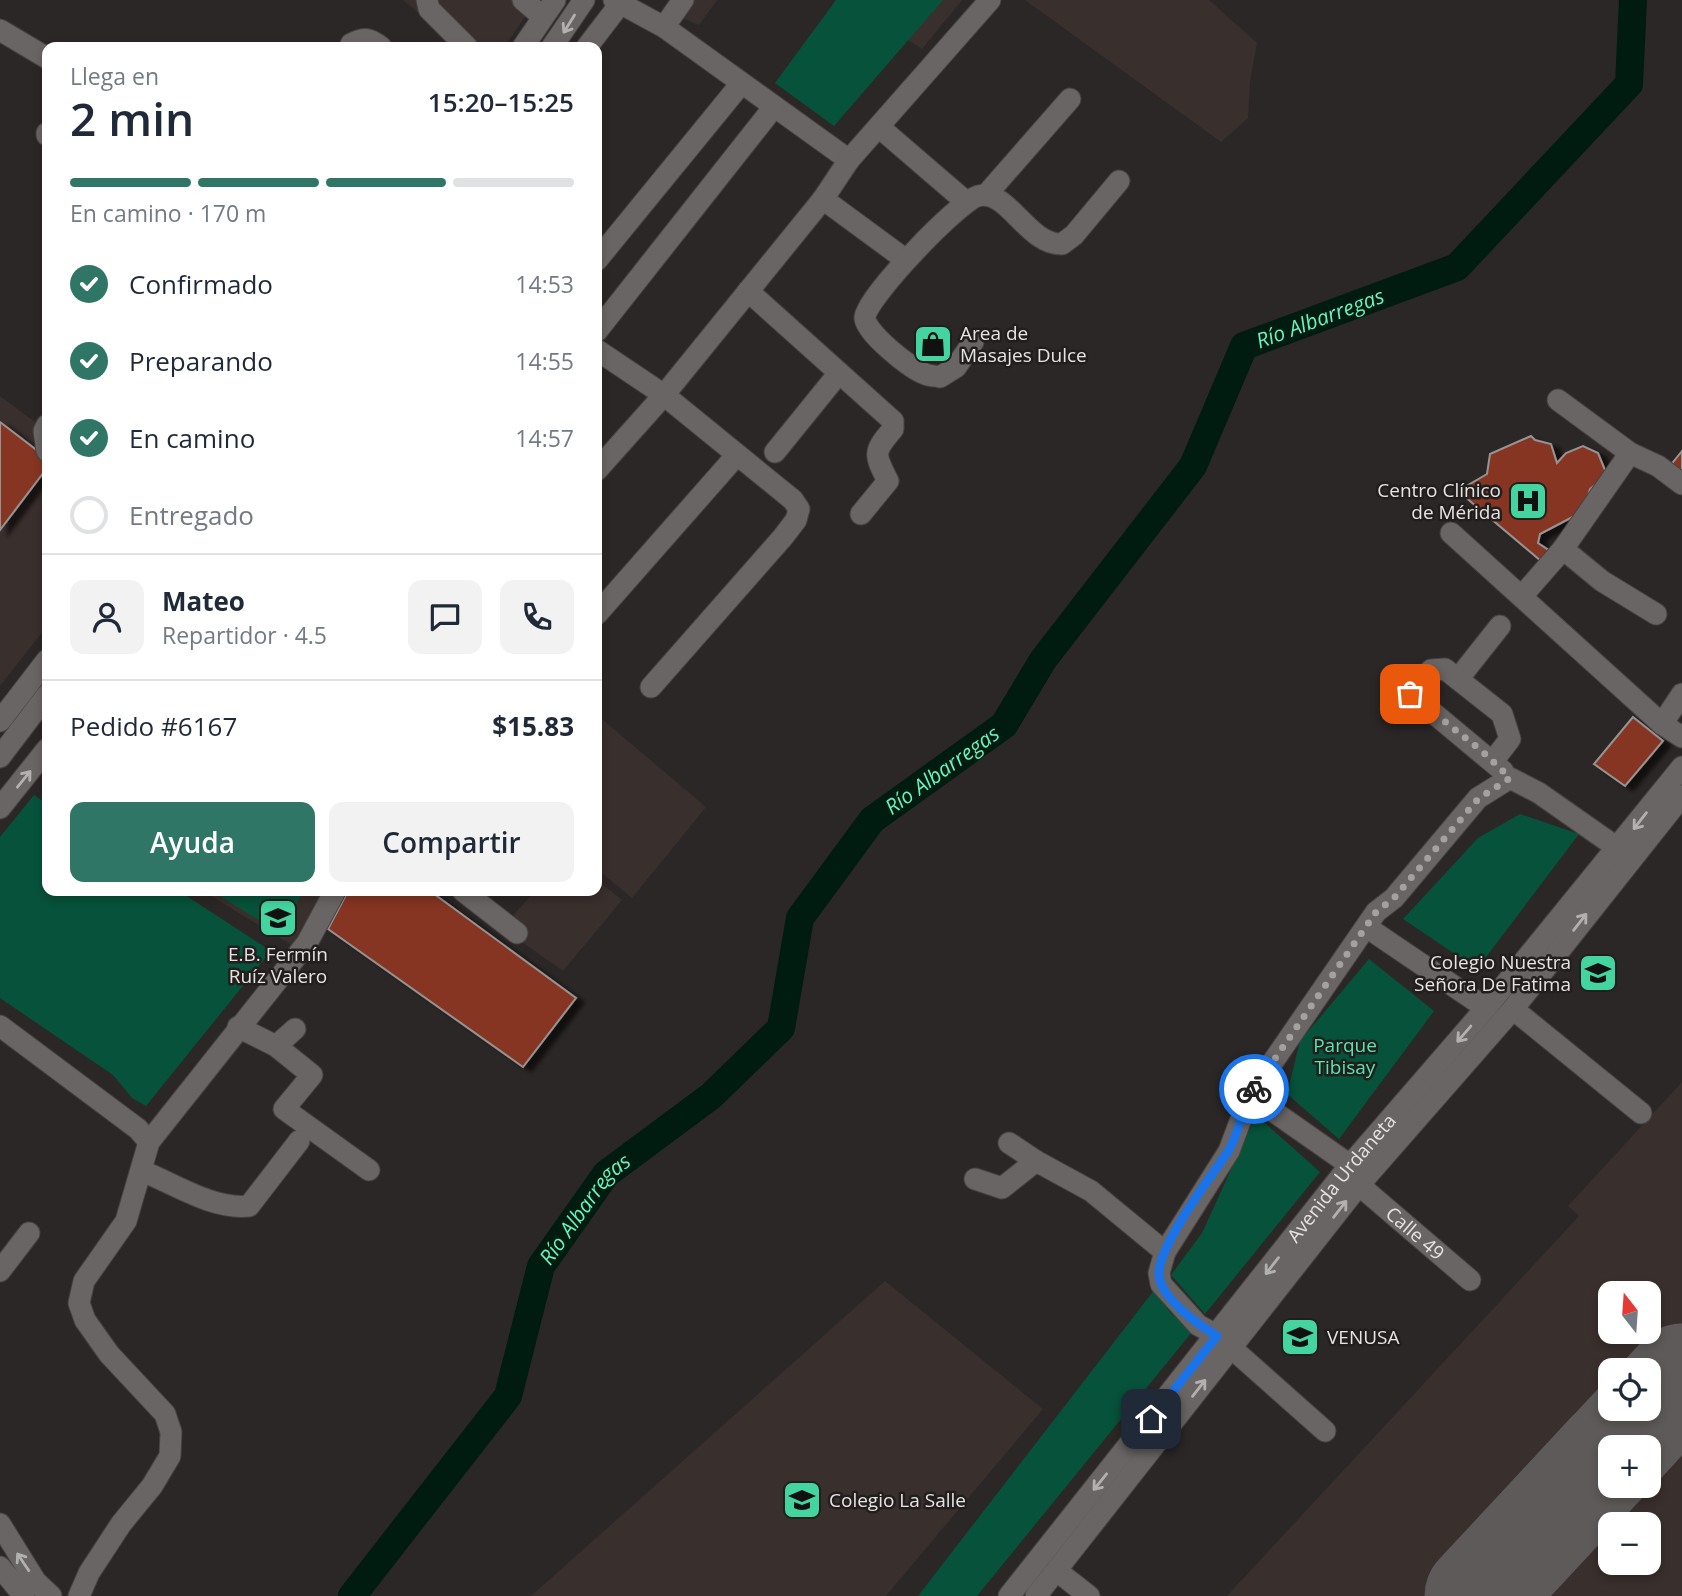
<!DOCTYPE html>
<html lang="es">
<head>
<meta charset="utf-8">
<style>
	:root { --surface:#fff; --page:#f2f2f3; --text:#1f2937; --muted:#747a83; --line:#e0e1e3; --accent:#2f7666 }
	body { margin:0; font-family:"Open Sans",sans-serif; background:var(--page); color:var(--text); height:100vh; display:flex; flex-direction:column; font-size:26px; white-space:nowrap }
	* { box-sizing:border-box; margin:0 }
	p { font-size:23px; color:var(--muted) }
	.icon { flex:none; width:38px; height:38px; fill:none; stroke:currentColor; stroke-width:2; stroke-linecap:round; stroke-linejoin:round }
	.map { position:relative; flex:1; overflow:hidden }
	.sheet { position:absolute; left:42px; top:42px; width:560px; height:854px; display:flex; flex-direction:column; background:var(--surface); border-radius:14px; box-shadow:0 4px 10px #0003 }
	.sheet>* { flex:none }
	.needle { width:46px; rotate:343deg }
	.buttons { position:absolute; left:1598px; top:1281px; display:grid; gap:14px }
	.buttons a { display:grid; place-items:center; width:63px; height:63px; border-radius:14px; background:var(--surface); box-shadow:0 4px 10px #0003; font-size:35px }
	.pin { position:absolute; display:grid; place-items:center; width:60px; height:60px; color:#fff; margin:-30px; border-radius:14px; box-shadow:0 4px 10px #0006 }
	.courier { position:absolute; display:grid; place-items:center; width:70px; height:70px; margin:-35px; border:5px solid #1a73e8; border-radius:50%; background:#fff; color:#222; box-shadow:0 2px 9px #0007 }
	.headline em { font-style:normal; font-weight:600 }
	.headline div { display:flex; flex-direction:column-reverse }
	.headline { display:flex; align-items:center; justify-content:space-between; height:119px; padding:0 28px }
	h1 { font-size:46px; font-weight:600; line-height:52px }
	.bar { display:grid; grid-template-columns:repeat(4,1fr); gap:10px 7px; align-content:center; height:84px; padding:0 28px }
	.bar i { height:9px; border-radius:5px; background:var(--line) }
	.bar .active { background:var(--accent) }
	.bar p { grid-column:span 4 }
	.line { display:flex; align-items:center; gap:18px; padding:0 28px; border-top:2px solid var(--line) }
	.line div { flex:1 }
	.round { display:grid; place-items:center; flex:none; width:74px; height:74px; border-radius:14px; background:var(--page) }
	ol { padding:0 28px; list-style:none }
	li { display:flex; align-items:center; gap:21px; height:77px }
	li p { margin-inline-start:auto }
	li .icon { padding:7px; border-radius:50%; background:var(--accent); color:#fff; stroke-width:4 }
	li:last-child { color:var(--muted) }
	li i { width:38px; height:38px; border:4px solid var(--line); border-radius:50% }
	.primary-button { display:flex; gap:14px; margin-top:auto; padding:14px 28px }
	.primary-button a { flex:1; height:80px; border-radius:14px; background:var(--accent); color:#fff; font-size:28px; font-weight:600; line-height:80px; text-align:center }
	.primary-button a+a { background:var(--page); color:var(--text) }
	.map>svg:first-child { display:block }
	.built { fill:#392f2d; fill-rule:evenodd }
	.green { fill:#07523a }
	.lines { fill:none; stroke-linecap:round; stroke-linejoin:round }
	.river { stroke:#001b0f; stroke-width:28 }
	.runway { stroke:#5e5a5a; stroke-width:107 }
	.building { fill:#853523; stroke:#979392; stroke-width:2; filter:url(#shadow) }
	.minor-casing { stroke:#454342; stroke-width:23 }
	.minor { stroke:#696564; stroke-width:21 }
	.oneway { stroke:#b3b1b0 }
	.done { stroke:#a4a1a0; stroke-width:7; stroke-dasharray:0 12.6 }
	.route { stroke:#1a73e8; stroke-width:9 }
	.labels { text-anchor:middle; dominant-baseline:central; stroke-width:5; stroke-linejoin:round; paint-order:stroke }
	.poi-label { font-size:19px; fill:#e5e3e2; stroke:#211e1d; text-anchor:start }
	.park-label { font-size:19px; fill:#56e4af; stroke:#211e1d }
	.street-label { font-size:19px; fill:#e5e3e2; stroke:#211e1d }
	.water-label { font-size:21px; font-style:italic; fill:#67f3bd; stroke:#211e1d }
</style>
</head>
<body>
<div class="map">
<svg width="1682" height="1596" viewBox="0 0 1682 1596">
	<defs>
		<filter id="shadow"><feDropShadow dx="8" dy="4.5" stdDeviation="2" flood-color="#0009"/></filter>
	</defs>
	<rect width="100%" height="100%" fill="#2b2726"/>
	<g class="built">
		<path d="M403,0h134l-33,47h-45z"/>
		<path d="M670,0h47l-18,25 -36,-15z"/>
		<path d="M845,0h117l-40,49z"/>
		<path d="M1025,0h184l48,43 -7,38 -2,37 -27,24z"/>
		<path d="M0,396l47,35v195l-47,60z"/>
		<path d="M597,715l109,92 -74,91 -35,-29z"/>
		<path d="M597,880l25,20 -59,71 -61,-43 33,-37h62z"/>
		<path d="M203,891h121l-31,55z"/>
		<path d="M1682,1082v514h-455l352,-380 -11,-10zM1610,1293h38v39h-38zM1610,1370h38v39h-38zM1610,1447h38v39h-38zM1610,1524h38v39h-38z"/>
		<path d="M885,1281l158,128 -157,187h-355z"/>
	</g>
	<g class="green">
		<path d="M836,0h107l-109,126 -59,-43z"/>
		<path d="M34,795l13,9v87h132l92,60 -125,155 -14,-8 -19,-23 -113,-77v-161z"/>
		<path d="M1520,814l59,20 -102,135 -74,-50 75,-81z"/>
		<path d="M212,891h91l-22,43z"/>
		<path d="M1369,959l65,52 -95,128 -52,-45 13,-53z"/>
		<path d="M1256,1115l64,57 -115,142 -34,-39 31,-42z"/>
		<path d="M1155,1289l14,22 23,21 -215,264h-59z"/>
	</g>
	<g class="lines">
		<path class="river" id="s1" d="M352,1596l156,-200 33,-130 65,-92 105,-78 70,-68 19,-110 72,-98 132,-95 39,-65 150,-194 51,-120 213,-79 172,-183 4,-84"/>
		<g class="runway">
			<path d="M1617,1447l65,-70"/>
			<path d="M1478,1596l132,-142"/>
		</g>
	</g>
	<g class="building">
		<path d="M0,422l47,36v10l-47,62z"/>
		<path d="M1531,436l4,4 16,4 6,19 9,-10 17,-7 15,7 9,22 -17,14 -6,22 -44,23 -2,9 12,8 -9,10 -83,-70 29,-17 3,-20z"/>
		<path d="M1682,451v24l-13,-8z"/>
		<path d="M1633,717l30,24 -38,45 -31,-22z"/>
		<path d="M348,891h82l146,107 -53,69 -195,-138z"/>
	</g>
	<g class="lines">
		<defs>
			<g id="minor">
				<path d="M427,0l2,9 38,38"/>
				<path d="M523,0l20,17"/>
				<path d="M614,0l50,27 185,133"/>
				<path d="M664,27l19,-27"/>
				<path d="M0,30l47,28"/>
				<path d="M352,47l-1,-3c13,-7 18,-6 30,3"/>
				<path d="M523,47l32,-47"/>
				<path d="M552,47l32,-47"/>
				<path d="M587,47l36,-47"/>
				<path d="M879,127l86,74"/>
				<path d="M47,135v-2"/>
				<path d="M986,195l84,-96"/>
				<path d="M823,199l83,61"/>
				<path d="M597,260l143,-175"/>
				<path d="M748,291l145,130v8c-20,23 -19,25 -5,52l-27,33"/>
				<path d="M597,331l176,-223"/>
				<path d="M973,342l-17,25 -16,10c-4,-1 -11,-1 -15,-3 -14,-5 -62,-43 -60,-57 3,-21 93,-115 113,-121 30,-8 49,49 84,48l12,-9 45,-54"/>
				<path d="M597,350l67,45 129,105 6,9 -3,11 -13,17 -132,150"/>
				<path d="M1558,400l72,53 28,13 24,18"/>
				<path d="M47,425l-3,6 3,20"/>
				<path d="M775,452l64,-79"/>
				<path d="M597,470l67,-75 159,-196 26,-39 141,-160"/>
				<path d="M1451,533l211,191 20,13"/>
				<path d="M1563,549l39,32 54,33"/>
				<path d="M1522,596l41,-47 67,-96"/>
				<path d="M597,614l139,-158"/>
				<path d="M1458,679l42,-53"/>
				<path d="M1401,686l102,85"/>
				<path d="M1410,694l21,-24 14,-1 57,45 8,25 -17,22"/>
				<path d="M0,721l47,-61"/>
				<path d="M1662,724l20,-30"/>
				<path d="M0,757l47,-62"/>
				<path d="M0,808l47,-59"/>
				<path d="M463,891l54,42"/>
				<path d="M1368,928l118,80"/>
				<path d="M1513,1009l128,104"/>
				<path d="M0,1026l138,103 11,13"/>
				<path d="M238,1027l38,19 36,29 -28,34 85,61"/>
				<path d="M276,1046l19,-17"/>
				<path d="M1250,1095l100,70"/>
				<path d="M1009,1143l27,18"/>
				<path d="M142,1171c33,13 71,39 107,35l50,-65"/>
				<path d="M975,1179l27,9 34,-27 55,30 74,61"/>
				<path id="s2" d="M1359,1185l111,95"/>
				<path d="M0,1271l29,-38"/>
				<path d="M1325,1431l-107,-95 -20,-11 -37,-41 -2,-11 6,-21 64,-101 21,-56 126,-183 18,-14 84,-100 32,-20 29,15 80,56"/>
				<path d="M0,1524l36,58 15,14"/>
				<path d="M0,1567l24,29"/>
				<path d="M1057,1571l32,25"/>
				<path d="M79,1596l10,-23 32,-49 31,-38 18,-30 1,-24 -6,-18 -56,-60 -24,-34 -6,-17 5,-22 42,-60 23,-79 158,-199 28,-52"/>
				<path id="s3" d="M1009,1596l341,-431 136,-157 196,-241"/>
				<path d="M1036,1596l323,-411 154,-176 169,-213"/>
			</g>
		</defs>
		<use href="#minor" class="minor-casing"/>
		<use href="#minor" class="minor"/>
	</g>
	<defs><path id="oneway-shaft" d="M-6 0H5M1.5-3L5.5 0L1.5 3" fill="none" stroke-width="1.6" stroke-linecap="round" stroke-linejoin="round" transform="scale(1.75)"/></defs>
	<g class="oneway">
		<use href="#oneway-shaft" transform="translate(569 24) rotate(122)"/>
		<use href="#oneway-shaft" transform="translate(24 779) rotate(-51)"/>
		<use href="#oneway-shaft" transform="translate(1640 821) rotate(128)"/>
		<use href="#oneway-shaft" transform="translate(1580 922) rotate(-52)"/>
		<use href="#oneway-shaft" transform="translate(1464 1034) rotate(131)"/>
		<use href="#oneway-shaft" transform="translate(1340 1209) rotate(-52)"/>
		<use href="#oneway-shaft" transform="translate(1272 1266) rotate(128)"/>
		<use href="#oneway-shaft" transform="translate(1199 1388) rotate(-52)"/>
		<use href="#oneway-shaft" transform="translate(1100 1482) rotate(129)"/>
		<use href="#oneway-shaft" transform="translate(23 1562) rotate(-124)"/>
	</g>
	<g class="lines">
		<path class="done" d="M1254,1089l122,-177 18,-14 84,-99 32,-21 -28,-27 -72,-57"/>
		<path class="route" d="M1151,1419l66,-83c-18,-11 -56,-37 -58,-61 -2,-27 51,-98 68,-122 13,-19 14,-45 27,-64"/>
	</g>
	<defs>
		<symbol id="shop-square" viewBox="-11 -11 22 22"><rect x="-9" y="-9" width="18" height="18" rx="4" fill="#43d4a0" stroke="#211e1d"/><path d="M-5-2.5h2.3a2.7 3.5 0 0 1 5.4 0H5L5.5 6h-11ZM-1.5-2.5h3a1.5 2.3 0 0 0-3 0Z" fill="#111"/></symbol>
		<symbol id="hospital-square" viewBox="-11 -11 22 22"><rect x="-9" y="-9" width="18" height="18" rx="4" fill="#43d4a0" stroke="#211e1d"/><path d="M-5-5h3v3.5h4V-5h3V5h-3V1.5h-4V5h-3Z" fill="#111"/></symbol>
		<symbol id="school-square" viewBox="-11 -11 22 22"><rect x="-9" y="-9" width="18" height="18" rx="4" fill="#43d4a0" stroke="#211e1d"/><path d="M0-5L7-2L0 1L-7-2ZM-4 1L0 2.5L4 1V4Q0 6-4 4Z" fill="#111"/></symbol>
	</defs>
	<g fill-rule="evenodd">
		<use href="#shop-square" x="911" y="322" width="44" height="44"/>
		<use href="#hospital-square" x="1506" y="479" width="44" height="44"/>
		<use href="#school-square" x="256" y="896" width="44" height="44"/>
		<use href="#school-square" x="1576" y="951" width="44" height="44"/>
		<use href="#school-square" x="1278" y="1315" width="44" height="44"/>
		<use href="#school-square" x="780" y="1478" width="44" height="44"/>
	</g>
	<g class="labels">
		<g class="poi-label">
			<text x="960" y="333">Area de<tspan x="960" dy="22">Masajes Dulce</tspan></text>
			<text x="1501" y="490" text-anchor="end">Centro Clínico<tspan x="1501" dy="22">de Mérida</tspan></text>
			<text x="278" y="954" text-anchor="middle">E.B. Fermín<tspan x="278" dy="22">Ruíz Valero</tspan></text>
			<text x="1571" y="962" text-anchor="end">Colegio Nuestra<tspan x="1571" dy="22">Señora De Fatima</tspan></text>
			<text x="1327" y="1337">VENUSA</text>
			<text x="829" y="1500">Colegio La Salle</text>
		</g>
		<g class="park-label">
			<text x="1345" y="1045">Parque<tspan x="1345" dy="22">Tibisay</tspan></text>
		</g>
		<g class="street-label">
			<text stroke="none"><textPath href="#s3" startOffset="534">Avenida Urdaneta</textPath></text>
			<text stroke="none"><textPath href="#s2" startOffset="74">Calle 49</textPath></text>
		</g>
		<g class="water-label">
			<text stroke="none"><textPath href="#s1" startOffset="1657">Río Albarregas</textPath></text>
			<text stroke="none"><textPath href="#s1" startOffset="1048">Río Albarregas</textPath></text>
			<text stroke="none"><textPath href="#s1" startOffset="460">Río Albarregas</textPath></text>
		</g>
	</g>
</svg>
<div class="buttons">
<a><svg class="needle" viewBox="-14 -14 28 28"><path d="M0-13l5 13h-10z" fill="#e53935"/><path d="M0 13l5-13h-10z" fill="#747a83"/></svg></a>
<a><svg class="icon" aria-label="locate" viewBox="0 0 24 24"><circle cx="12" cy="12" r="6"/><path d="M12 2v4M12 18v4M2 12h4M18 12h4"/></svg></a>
<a>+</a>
<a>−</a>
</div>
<div class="pin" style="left:1410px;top:694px;background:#ea580c"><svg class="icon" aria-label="bag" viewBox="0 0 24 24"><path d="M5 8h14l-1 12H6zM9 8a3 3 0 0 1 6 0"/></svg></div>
<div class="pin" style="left:1151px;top:1419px;background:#1f2937"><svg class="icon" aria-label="home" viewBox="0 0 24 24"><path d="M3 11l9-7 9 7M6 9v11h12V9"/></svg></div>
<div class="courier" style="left:1254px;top:1089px"><svg class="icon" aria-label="bike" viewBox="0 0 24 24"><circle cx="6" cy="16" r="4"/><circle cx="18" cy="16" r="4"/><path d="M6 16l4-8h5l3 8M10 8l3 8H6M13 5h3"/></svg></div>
<section class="sheet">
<div class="headline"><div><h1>2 min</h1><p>Llega en</p></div><em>15:20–15:25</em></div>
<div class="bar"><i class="active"></i><i class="active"></i><i class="active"></i><i></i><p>En camino · 170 m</p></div>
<ol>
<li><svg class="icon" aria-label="check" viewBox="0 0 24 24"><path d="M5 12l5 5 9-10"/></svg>Confirmado<p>14:53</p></li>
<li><svg class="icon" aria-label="check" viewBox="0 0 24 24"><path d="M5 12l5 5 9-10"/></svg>Preparando<p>14:55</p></li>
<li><svg class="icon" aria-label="check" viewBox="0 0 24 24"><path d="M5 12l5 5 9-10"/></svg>En camino<p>14:57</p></li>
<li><i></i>Entregado</li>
</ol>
<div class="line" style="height:126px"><a class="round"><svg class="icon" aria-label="person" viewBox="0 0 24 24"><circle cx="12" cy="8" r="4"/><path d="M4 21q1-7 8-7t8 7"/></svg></a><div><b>Mateo</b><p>Repartidor · 4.5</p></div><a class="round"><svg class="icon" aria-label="chat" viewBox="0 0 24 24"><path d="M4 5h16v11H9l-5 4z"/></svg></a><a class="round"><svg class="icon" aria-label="phone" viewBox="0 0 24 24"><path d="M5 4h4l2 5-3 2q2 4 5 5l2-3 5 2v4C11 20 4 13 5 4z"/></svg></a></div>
<div class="line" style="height:91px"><div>Pedido #6167</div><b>$15.83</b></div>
<div class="primary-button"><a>Ayuda</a><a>Compartir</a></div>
</section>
</div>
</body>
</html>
